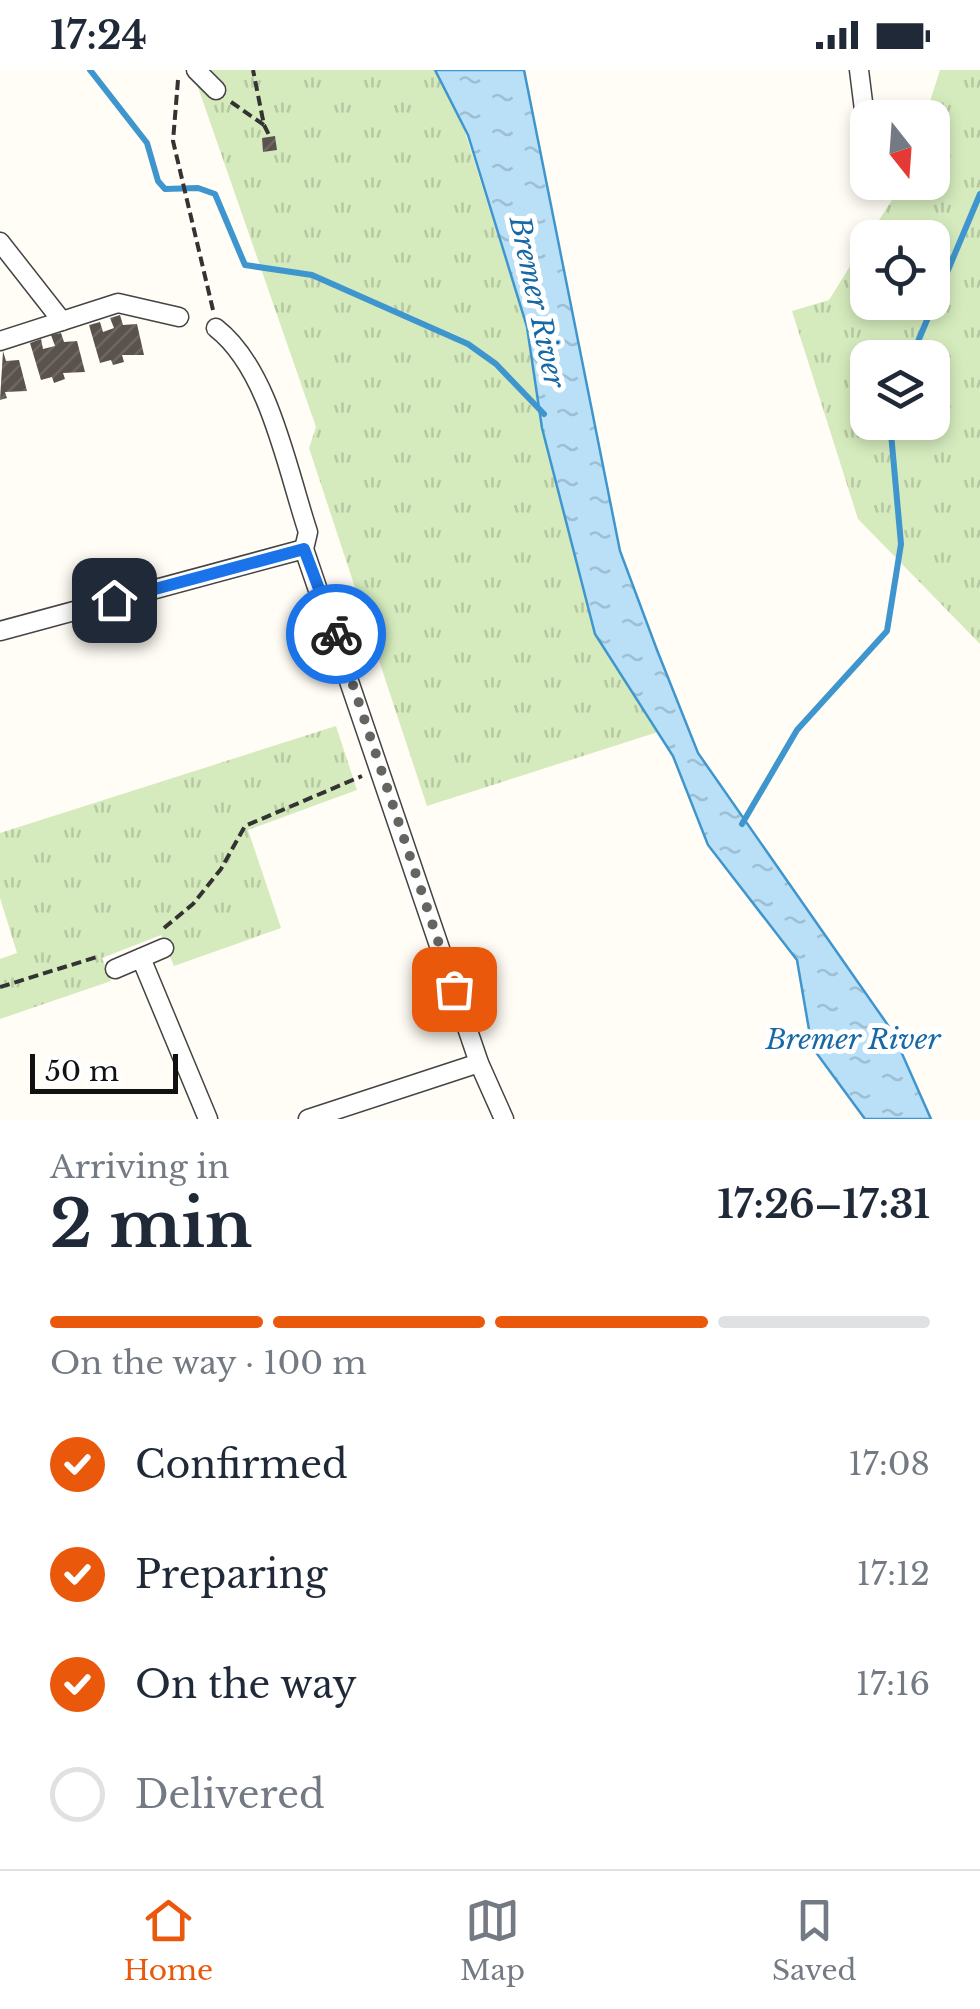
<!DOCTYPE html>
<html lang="en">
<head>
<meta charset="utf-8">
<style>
	:root { --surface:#fff; --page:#f2f2f3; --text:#1f2937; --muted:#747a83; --line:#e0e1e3; --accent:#ea580c }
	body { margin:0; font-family:"Libre Baskerville",serif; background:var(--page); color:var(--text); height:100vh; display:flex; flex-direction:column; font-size:38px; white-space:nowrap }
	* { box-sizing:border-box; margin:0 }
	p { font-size:32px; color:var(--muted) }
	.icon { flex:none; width:55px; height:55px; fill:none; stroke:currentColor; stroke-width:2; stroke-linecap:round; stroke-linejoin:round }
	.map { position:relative; height:1049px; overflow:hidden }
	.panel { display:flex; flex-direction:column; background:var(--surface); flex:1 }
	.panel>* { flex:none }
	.needle { width:65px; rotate:163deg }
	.tools { position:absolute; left:850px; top:30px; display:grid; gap:20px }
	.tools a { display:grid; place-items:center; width:100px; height:100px; border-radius:20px; background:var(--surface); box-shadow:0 5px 15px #0003; font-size:50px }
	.scale { position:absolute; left:30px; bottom:25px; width:148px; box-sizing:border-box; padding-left:10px; border:5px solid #111; border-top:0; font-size:28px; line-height:35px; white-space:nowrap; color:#111; -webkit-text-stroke:8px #fff; paint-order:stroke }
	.pin { position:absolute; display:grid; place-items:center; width:85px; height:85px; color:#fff; margin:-42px; border-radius:20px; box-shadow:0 5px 15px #0006 }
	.courier { position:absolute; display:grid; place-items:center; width:100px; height:100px; margin:-50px; border:8px solid #1a73e8; border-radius:50%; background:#fff; color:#222; box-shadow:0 2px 12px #0007 }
	.summary em { font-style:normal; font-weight:700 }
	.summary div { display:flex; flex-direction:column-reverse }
	.summary { display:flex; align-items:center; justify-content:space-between; height:170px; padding:0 50px }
	h1 { font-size:65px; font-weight:700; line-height:75px }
	.bar { display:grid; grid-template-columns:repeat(4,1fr); gap:15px 10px; align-content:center; height:120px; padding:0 50px }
	.bar i { height:12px; border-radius:8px; background:var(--line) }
	.bar .current { background:var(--accent) }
	.bar p { grid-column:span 4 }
	ol { padding:0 50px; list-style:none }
	li { display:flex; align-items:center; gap:30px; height:110px }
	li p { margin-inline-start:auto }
	li .icon { padding:10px; border-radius:50%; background:var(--accent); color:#fff; stroke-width:4 }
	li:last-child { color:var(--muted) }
	li i { width:55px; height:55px; border:5px solid var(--line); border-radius:50% }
	.status { display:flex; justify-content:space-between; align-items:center; height:70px; padding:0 50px; background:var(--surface); direction:ltr }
	.status svg { height:28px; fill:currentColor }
	.tabs { display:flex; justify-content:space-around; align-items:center; height:140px; border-top:2px solid var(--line); background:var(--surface); font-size:28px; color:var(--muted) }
	.tabs a { display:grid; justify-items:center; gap:5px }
	.tabs .current { color:var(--accent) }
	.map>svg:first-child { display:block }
	.park { fill:url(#park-tufts); fill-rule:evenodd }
	.water { fill:url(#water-ripples); stroke:#3f96cf; stroke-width:2.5 }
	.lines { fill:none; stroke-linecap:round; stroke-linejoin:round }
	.stream { stroke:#3f96cf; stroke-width:6 }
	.building { fill:url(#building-hatch) }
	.minor-casing { stroke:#444; stroke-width:21 }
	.path { stroke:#333; stroke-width:4; stroke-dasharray:10 5; stroke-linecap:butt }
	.minor { stroke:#fff; stroke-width:18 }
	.done { stroke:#646461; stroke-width:10; stroke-dasharray:0 18 }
	.route { stroke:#1a73e8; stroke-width:12 }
	.labels { text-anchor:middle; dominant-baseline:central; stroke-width:10; stroke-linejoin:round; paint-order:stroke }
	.water-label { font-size:28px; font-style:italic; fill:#1768a6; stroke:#fff }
</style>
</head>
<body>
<div class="status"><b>17:24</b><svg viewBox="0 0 49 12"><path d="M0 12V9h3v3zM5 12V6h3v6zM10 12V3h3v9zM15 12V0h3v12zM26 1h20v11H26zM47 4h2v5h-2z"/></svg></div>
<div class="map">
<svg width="980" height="1049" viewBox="0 0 980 1049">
	<defs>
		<pattern id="park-tufts" width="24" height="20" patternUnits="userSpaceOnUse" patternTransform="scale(2.5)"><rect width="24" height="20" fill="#d5ebbd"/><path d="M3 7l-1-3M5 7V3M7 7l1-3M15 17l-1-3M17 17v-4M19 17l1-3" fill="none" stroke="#b6c8a1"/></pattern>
		<pattern id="water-ripples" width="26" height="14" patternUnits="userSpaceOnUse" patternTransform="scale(2.5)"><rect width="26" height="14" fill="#b9e0f7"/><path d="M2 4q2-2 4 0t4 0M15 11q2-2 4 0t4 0" fill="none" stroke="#9ebfd3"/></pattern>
		<pattern id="building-hatch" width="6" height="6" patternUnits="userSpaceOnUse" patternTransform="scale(2.5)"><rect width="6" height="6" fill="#5a524d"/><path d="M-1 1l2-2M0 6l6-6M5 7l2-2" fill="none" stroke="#6d6662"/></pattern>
	</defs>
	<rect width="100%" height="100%" fill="#fffdf5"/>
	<g class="park">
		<path d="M192,0h243l29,59 63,199 15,100 53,206 63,98 -231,74 -118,-358 7,-21z"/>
		<path d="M940,0h40v574l-122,-125 -66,-208 37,-11 38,-61 1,63h64v-64l-64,-1 35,-54 29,-1v-64l-7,-1zM868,288h64v64h-64z"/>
		<path d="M336,656l21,64 -109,40 33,98 -107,38 -13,-31 -59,23 9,23 -111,38v-60l17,-6 -17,-55v-65z"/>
	</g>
	<path class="water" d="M435,0h89l96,481 37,99 41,103 194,278 39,88h-66l-53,-72 -15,-87 -89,-115 -35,-89 -78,-122 -53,-206 -15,-101 -59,-192z"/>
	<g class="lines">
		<g class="stream">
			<path d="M90,0l57,73 11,38 7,8 33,-1 17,6 30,71 67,10 156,69 28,20 48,50"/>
			<path d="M911,288l69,-164"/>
			<path d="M742,754l55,-94 90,-99 14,-87 -11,-122"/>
		</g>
	</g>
	<g class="building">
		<path d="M275,66l2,14 -14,2 -1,-14z"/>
		<path d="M120,245l3,10 14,-1 7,31h-22l2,7 -11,3 -2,-5 -11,3 -11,-38 11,-3 3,10 11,-4 -4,-10z"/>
		<path d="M61,263l3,9 13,-1 8,31 -22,1 2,6 -11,4 -2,-6 -11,3 -11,-37 11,-4 2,10 12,-3 -4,-11z"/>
		<path d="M3,281l3,10 13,-1 8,31 -22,1 2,6 -7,2z"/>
	</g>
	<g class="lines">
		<defs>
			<g id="minor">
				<path d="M196,0l20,20"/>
				<path d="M859,0l9,72"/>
				<path d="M0,172l62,79"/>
				<path d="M216,258c53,41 71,141 92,204l-4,17 175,514 25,56"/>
				<path d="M0,271l118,-38 61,14"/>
				<path d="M0,561l304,-82"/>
				<path d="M141,888l67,161"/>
				<path d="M115,899l49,-21"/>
				<path d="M308,1049l171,-56"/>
			</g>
		</defs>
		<use href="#minor" class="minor-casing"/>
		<g class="path">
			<path d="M178,10l-5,61 40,169"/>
			<path d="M231,32l33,23 -11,-55"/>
			<path d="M264,55l6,12"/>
			<path d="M164,858l29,-24 28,-35 24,-43 117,-50"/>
			<path d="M0,917l100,-31"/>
		</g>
		<use href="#minor" class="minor"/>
	</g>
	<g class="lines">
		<path class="done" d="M336,564l118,355"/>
		<path class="route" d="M114,530l190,-51 32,85"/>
	</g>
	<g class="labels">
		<g class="water-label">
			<text transform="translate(537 232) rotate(78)">Bremer River</text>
			<text x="853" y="969">Bremer River</text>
		</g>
	</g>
</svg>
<div class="tools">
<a><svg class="needle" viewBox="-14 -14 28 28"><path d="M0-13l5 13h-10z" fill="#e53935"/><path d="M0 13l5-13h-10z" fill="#747a83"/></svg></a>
<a><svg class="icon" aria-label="locate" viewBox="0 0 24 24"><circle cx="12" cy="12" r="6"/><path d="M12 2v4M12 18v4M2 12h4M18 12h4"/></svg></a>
<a><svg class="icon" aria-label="layers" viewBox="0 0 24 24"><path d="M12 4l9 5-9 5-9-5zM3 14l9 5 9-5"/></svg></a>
</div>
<div class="scale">50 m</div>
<div class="pin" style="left:454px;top:919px;background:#ea580c"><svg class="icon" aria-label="bag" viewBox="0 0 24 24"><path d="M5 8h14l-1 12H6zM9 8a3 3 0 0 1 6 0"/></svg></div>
<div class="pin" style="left:114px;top:530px;background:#1f2937"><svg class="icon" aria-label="home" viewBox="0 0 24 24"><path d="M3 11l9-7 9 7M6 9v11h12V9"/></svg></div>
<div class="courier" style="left:336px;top:564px"><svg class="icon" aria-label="bike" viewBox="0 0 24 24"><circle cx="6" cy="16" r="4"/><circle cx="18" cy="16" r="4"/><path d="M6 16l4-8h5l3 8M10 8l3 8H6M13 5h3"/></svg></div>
</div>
<section class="panel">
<div class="summary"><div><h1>2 min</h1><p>Arriving in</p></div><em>17:26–17:31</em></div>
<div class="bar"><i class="current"></i><i class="current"></i><i class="current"></i><i></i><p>On the way · 100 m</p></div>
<ol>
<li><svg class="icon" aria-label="check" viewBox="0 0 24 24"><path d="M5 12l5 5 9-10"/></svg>Confirmed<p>17:08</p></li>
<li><svg class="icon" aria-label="check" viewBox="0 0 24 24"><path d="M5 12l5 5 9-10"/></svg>Preparing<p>17:12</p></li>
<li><svg class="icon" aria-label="check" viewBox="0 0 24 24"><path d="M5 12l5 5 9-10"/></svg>On the way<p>17:16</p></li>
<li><i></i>Delivered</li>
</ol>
</section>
<nav class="tabs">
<a class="current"><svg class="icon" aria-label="home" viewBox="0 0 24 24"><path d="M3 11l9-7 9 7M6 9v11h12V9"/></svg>Home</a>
<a><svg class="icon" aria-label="map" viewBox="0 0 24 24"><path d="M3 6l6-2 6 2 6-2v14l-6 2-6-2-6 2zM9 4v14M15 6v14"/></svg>Map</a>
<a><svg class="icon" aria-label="saved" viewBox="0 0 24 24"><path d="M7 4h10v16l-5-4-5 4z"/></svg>Saved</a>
</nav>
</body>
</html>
